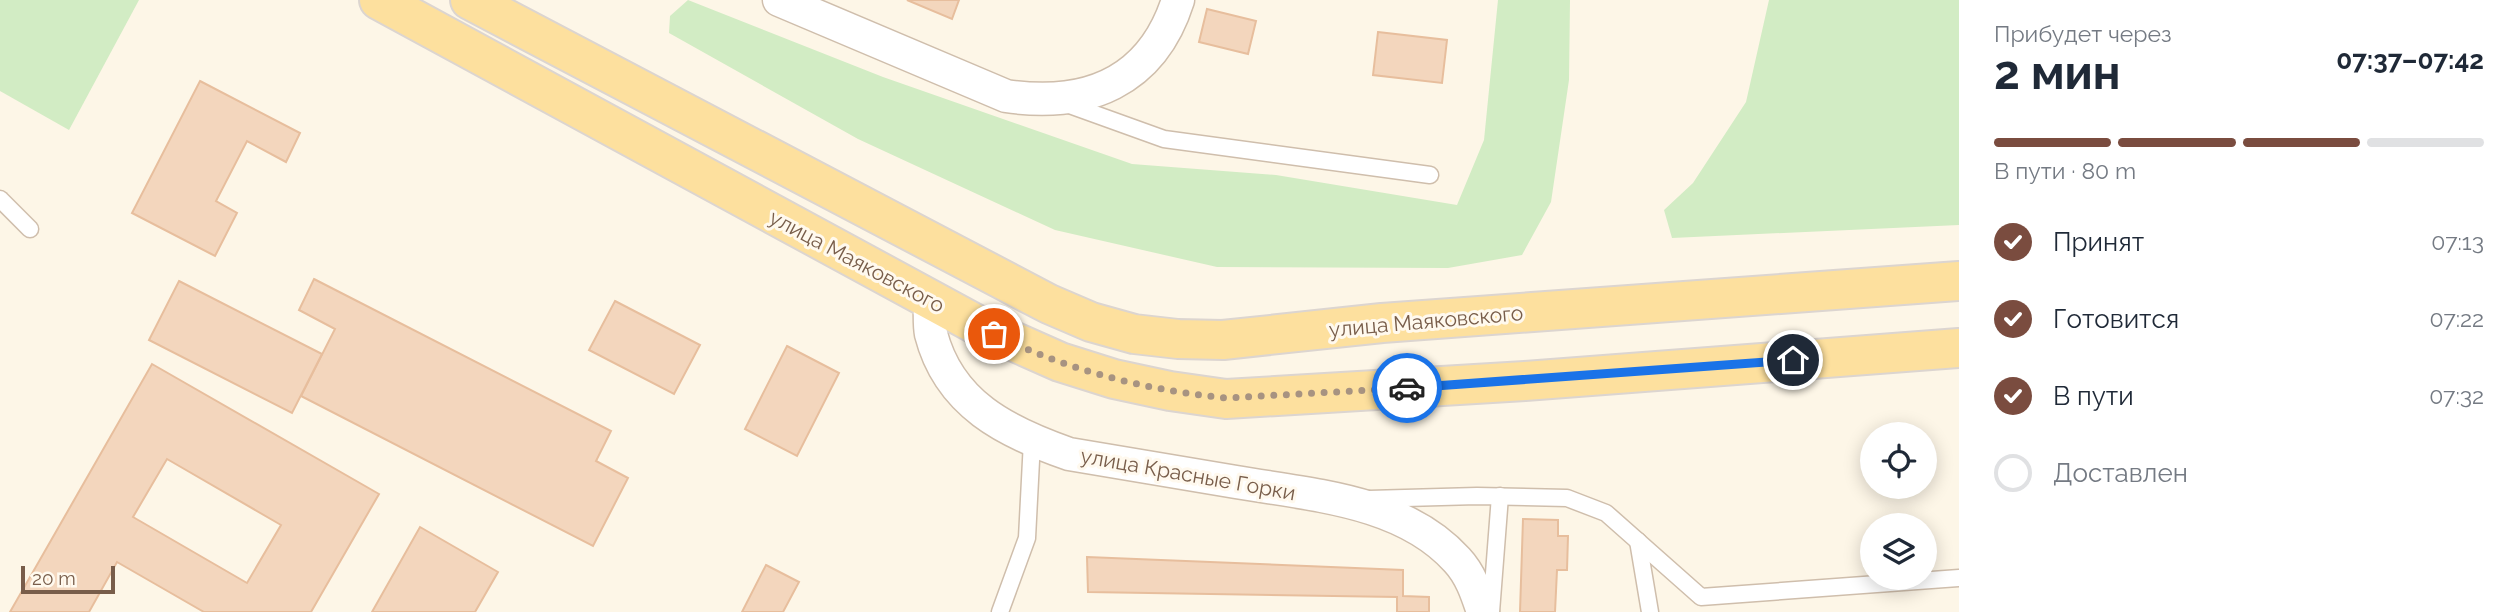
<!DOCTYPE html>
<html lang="ru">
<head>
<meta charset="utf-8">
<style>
	:root { --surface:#fff; --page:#f2f2f3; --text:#1f2937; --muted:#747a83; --line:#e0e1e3; --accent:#7a4c3f }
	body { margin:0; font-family:Raleway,sans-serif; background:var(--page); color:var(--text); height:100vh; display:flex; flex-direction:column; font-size:26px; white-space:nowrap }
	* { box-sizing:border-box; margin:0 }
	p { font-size:23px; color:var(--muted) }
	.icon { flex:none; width:38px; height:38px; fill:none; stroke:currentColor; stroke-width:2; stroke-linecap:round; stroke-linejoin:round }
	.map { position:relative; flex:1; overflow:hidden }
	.side { display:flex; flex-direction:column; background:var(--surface); width:560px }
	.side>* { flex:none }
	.tools { position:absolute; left:1860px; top:422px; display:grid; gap:14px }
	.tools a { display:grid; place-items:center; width:77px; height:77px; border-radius:50%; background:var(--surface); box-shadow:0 4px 18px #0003; font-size:35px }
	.scale { position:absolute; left:21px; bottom:18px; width:94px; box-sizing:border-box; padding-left:7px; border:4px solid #785d4a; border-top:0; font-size:19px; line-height:24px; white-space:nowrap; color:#785d4a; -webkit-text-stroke:5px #fff9ee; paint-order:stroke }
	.pin { position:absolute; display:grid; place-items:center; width:60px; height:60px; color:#fff; margin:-30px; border:4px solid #fff; border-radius:50%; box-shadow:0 2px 7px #0007 }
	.courier { position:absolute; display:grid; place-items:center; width:70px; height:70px; margin:-35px; border:5px solid #1a73e8; border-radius:50%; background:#fff; color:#222; box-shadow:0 2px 9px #0007 }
	.headline em { font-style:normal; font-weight:700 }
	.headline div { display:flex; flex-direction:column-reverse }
	.headline { display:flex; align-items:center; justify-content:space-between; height:119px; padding:0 35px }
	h1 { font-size:46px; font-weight:700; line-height:52px }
	.bar { display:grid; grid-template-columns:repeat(4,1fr); gap:10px 7px; align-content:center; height:84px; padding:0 35px }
	.bar i { height:9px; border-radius:5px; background:var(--line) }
	.bar .selected { background:var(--accent) }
	.bar p { grid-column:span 4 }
	ol { padding:0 35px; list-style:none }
	li { display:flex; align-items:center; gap:21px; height:77px }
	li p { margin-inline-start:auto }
	li .icon { padding:7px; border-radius:50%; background:var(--accent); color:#fff; stroke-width:4 }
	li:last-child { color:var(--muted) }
	li i { width:38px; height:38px; border:4px solid var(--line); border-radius:50% }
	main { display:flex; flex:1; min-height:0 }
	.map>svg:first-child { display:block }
	.green { fill:#d2ecc4 }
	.building { fill:#f3d6bd; stroke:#e7be9d; stroke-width:2; fill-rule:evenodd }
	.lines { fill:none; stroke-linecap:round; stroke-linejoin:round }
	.service-casing { stroke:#cfbeac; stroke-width:19 }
	.minor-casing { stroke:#cfbeac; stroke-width:35 }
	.primary-casing { stroke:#dcd5d0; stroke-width:42 }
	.service { stroke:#fff; stroke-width:16 }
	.minor { stroke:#fff; stroke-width:32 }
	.primary { stroke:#fde09e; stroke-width:38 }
	.done { stroke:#a79381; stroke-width:7; stroke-dasharray:0 12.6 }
	.route { stroke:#1a73e8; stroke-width:9 }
	.labels { text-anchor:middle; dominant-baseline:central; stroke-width:6; stroke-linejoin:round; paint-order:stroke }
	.street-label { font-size:21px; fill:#785d4a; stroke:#fff9ee }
</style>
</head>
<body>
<main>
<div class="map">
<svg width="1959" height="612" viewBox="0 0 1959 612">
	<rect width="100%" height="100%" fill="#fdf6e7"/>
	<g class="green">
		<path d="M0,0h139l-70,130 -69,-39z"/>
		<path d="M688,0l195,77 249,87 144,11 181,30 27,-65 14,-140h72l-1,80 -18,122 -29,53 -74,13 -231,-1 -162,-37 -197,-91 -189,-106 1,-17z"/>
		<path d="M1769,0h190v225l-287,13 -8,-28 29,-27 53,-81z"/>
	</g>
	<g class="building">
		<path d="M907,0h52l-7,19z"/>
		<path d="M1207,9l49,12 -8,33 -49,-12z"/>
		<path d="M1378,32l69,8 -5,43 -69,-8z"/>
		<path d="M200,81l100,52 -14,29 -39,-21 -31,60 21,12 -22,43 -83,-43z"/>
		<path d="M314,279l297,152 -15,30 32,17 -35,68 -292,-150 34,-67 -36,-19z"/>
		<path d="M179,281l143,73 -30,59 -143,-73z"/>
		<path d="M615,301l85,44 -26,49 -85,-44z"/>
		<path d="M787,346l52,27 -42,83 -52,-27z"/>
		<path d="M152,364l227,130 -68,118h-107l-87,-50 -28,50h-79zM167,459l114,66 -34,58 -114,-66z"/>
		<path d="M1523,519l35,1v16h10l-1,34h-10l-2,42h-35z"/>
		<path d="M420,527l78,45 -23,40h-103z"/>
		<path d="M1087,557l316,13v26l26,1v15h-32v-15l-309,-5z"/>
		<path d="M766,565l33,17 -16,30h-41z"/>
	</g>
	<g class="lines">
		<defs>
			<g id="service">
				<path d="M1064,103l100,36 266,36"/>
				<path d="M0,199l30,30"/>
				<path d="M1369,499l108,-3 90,2 39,15 95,84 258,-19"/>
				<path d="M1638,541l12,71"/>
				<path d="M1000,612l27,-74 5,-97"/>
				<path d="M1491,612l9,-116"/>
			</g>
			<g id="minor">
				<path d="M779,0l227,96c81,12 146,-14 172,-96"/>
				<path d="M930,301c0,10 -1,23 1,33 18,70 75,98 138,120 56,9 111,19 167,28 75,13 167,18 221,78 14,15 20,34 26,52"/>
			</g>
			<g id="primary">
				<path d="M379,0l602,327 79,35 54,17 56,12 56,8 299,-18 434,-33"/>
				<path d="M470,0l579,304 42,18 43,12 44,5 45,1 159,-17 577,-42"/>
			</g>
		</defs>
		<use href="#service" class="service-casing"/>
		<use href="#minor" class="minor-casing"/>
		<use href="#primary" class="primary-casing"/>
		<use href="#service" class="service"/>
		<use href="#minor" class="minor"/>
		<use href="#primary" class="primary"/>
	</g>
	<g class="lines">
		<path class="done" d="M994,334c73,36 151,56 232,64l181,-10"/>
		<path class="route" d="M1407,388l386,-28"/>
	</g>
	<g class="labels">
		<g class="street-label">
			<text transform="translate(857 261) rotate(28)">улица Маяковского</text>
			<text transform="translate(1426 321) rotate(-5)">улица Маяковского</text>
			<text transform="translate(1188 474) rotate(10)">улица Красные Горки</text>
		</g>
	</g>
</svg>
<div class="tools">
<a><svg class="icon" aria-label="locate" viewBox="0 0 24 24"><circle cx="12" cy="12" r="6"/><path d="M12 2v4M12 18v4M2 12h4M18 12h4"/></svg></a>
<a><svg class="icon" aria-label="layers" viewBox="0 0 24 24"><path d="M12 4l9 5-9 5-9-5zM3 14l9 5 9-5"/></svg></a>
</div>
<div class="scale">20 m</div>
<div class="pin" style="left:994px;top:334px;background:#ea580c"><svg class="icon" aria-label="bag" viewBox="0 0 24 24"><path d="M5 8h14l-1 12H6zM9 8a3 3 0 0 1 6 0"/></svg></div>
<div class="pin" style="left:1793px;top:360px;background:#1f2937"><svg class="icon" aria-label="home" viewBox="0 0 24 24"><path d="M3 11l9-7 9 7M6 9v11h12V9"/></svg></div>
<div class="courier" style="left:1407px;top:388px"><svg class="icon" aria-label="car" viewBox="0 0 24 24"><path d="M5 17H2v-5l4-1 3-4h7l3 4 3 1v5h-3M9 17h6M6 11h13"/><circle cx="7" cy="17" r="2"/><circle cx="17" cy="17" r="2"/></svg></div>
</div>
<section class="side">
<div class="headline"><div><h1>2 мин</h1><p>Прибудет через</p></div><em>07:37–07:42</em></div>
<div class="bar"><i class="selected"></i><i class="selected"></i><i class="selected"></i><i></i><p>В пути · 80 m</p></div>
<ol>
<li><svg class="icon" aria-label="check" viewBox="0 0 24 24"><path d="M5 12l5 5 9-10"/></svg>Принят<p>07:13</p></li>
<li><svg class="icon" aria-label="check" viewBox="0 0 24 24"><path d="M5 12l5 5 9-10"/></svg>Готовится<p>07:22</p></li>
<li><svg class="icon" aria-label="check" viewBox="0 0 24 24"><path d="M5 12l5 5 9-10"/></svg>В пути<p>07:32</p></li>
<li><i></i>Доставлен</li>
</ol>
</section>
</main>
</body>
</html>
